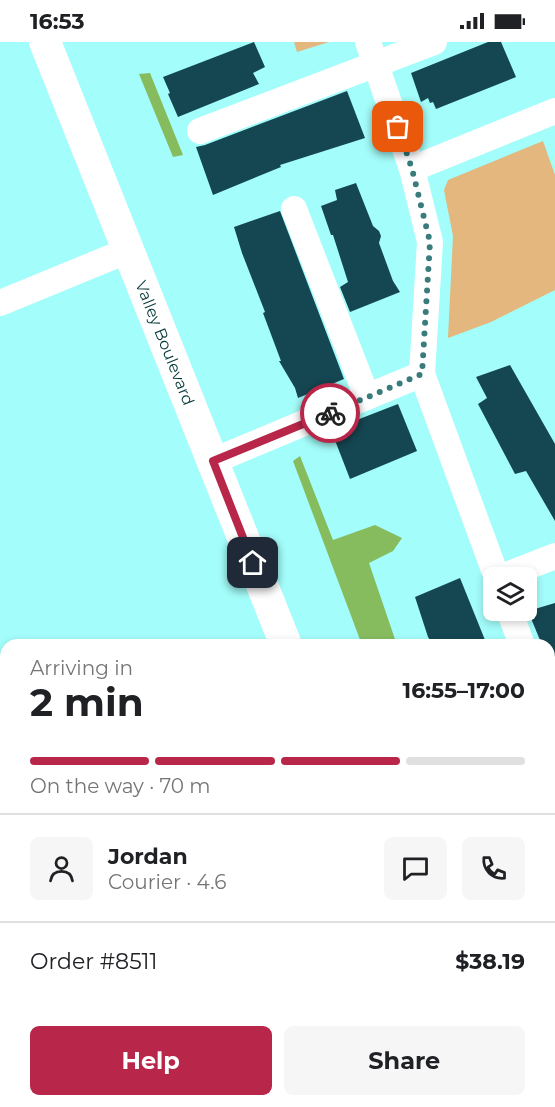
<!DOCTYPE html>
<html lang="en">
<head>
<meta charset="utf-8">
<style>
	:root { --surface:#fff; --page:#f6f6f6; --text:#202124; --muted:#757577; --line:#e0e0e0; --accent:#b82749 }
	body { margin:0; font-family:Montserrat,sans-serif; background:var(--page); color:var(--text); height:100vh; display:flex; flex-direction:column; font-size:22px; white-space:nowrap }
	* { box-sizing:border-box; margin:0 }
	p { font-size:20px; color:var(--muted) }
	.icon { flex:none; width:33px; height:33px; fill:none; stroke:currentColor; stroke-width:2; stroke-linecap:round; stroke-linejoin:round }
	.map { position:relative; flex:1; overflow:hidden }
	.side { position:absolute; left:0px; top:597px; width:555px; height:468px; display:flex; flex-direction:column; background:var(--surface); border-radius:18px 18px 0 0; box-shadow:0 3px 9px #0003 }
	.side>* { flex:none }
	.fabs { position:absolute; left:483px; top:525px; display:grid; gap:12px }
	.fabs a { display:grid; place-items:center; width:54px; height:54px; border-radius:9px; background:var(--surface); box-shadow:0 3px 9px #0003; font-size:30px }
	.pin { position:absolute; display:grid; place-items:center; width:51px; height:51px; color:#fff; margin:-26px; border-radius:12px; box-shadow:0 3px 9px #0006 }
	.courier { position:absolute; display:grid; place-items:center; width:60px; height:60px; margin:-30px; border:4px solid #b82749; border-radius:50%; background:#fff; color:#222; box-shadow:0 2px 8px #0007 }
	.overview em { font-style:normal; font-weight:700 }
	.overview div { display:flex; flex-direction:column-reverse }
	.overview { display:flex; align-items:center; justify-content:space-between; height:102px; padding:0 30px }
	h1 { font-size:39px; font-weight:700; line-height:45px }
	.bar { display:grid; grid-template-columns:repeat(4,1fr); gap:9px 6px; align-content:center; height:72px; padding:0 30px }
	.bar i { height:8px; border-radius:4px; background:var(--line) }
	.bar .on { background:var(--accent) }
	.bar p { grid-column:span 4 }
	.line { display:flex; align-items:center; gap:15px; padding:0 30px; border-top:2px solid var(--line) }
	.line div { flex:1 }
	.round { display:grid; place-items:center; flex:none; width:63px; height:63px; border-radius:9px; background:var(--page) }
	.cta { display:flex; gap:12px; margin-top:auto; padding:12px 30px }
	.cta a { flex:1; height:69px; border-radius:9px; background:var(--accent); color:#fff; font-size:24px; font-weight:700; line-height:69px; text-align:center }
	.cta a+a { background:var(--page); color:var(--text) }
	.status { display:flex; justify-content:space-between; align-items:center; height:42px; padding:0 30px; background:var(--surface); direction:ltr }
	.status svg { height:16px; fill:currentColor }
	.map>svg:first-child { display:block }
	.green { fill:#e3b77d }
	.water { fill:#86bc5e }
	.building { fill:#154752 }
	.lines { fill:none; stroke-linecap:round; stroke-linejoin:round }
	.minor { stroke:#fff; stroke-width:26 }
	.major { stroke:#fff; stroke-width:32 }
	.done { stroke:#397c7b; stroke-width:6; stroke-dasharray:0 10.8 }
	.route { stroke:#b82749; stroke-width:8 }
	.labels { text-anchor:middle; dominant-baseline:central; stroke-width:6; stroke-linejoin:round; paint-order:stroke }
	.street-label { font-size:16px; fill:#003736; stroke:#e8fcfb }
</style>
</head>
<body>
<div class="status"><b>16:53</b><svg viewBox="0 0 49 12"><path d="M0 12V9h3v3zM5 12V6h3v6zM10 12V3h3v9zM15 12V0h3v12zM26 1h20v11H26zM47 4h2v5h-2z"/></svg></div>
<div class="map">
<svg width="555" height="1065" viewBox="0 0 555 1065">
	<rect width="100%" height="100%" fill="#a3fdfa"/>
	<g class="green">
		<path d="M294,0h35l-32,10z"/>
		<path d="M543,99l12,34v115l-64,32 -43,16 5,-102 -9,-46 4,-10z"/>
	</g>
	<g class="water">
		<path d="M150,31l33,82 -10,2 -34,-83z"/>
		<path d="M300,414l33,84 42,-15 27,13 -9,13 -24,12 28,82h-35l-69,-184z"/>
	</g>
	<g class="building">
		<path d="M254,0l11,25 -12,6 6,11 -81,33 -10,-23 2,-1 -7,-16z"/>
		<path d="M488,0h13l15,35 -80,32 -3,-7 -3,1 -2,-5 -7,4 -10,-29z"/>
		<path d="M347,49l18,47 -85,27 1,2 -68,28 -17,-48 9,-2z"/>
		<path d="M356,141l17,43 6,5 2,5 -2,7 14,38 7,11 -50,20 -10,-25 8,-5 -15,-47h-2l-10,-29 16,-6 -2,-10z"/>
		<path d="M280,169l64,168 -46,19 -3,-10 -16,-27h2l-18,-48 2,-1 -23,-59 -8,-26z"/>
		<path d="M510,323l45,79v77l-29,-50 -11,3 -37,-70 9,-6 -11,-21z"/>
		<path d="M398,362l19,47 -67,28 -19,-49z"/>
		<path d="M460,536l27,67h-54l-5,-8 -13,-40z"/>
		<path d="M555,561v72h-1l-5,-13v-17h-7l-14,-34z"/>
	</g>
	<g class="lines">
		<g class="minor">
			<path d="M368,0l44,127 143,-58"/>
			<path d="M200,89l234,-89"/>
			<path d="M294,167l73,188"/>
			<path d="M0,261l129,-53"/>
			<path d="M422,332l75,204"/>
			<path d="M213,419l209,-87 8,-132 -18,-73"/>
			<path d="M499,536l56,-22"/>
			<path d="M509,568l13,35"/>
			<path d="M549,670l6,15"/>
			<path d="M549,783l6,-2"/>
			<path d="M549,933l6,-2"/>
			<path d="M549,983l6,-2"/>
			<path d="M219,1065l15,-6"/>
		</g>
		<g class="major">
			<path id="s1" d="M45,0l241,603"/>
			<path d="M424,1059l2,6"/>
			<path d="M489,1059l2,6"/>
		</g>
	</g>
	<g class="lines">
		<path class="done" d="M330,371l92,-39 8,-132 -18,-73 -14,-42"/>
		<path class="route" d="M253,521l-40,-102 117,-48"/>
	</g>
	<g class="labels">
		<g class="street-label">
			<text stroke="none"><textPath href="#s1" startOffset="324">Valley Boulevard</textPath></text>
		</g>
	</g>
</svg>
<div class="fabs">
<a><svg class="icon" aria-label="layers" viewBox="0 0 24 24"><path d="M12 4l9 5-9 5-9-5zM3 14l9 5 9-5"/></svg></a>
</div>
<div class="pin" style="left:398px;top:85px;background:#ea580c"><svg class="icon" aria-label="bag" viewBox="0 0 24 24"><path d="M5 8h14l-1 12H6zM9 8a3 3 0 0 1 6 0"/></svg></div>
<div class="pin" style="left:253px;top:521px;background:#1f2937"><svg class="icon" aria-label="home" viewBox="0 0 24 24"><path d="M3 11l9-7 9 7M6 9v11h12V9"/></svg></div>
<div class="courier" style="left:330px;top:371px"><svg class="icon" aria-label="bike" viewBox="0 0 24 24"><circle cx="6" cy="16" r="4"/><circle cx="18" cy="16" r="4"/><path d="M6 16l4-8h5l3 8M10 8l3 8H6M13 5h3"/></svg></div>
<section class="side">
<div class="overview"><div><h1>2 min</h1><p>Arriving in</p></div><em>16:55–17:00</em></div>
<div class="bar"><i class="on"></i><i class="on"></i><i class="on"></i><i></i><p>On the way · 70 m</p></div>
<div class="line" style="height:108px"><a class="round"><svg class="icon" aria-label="person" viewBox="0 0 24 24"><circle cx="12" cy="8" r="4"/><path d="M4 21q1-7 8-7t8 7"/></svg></a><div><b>Jordan</b><p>Courier · 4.6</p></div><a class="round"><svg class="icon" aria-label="chat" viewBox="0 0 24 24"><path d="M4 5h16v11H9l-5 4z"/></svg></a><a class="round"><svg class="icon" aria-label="phone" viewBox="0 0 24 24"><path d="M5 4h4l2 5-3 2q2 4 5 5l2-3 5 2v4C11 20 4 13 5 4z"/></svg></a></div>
<div class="line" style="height:78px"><div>Order #8511</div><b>$38.19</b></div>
<div class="cta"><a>Help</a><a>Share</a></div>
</section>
</div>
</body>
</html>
